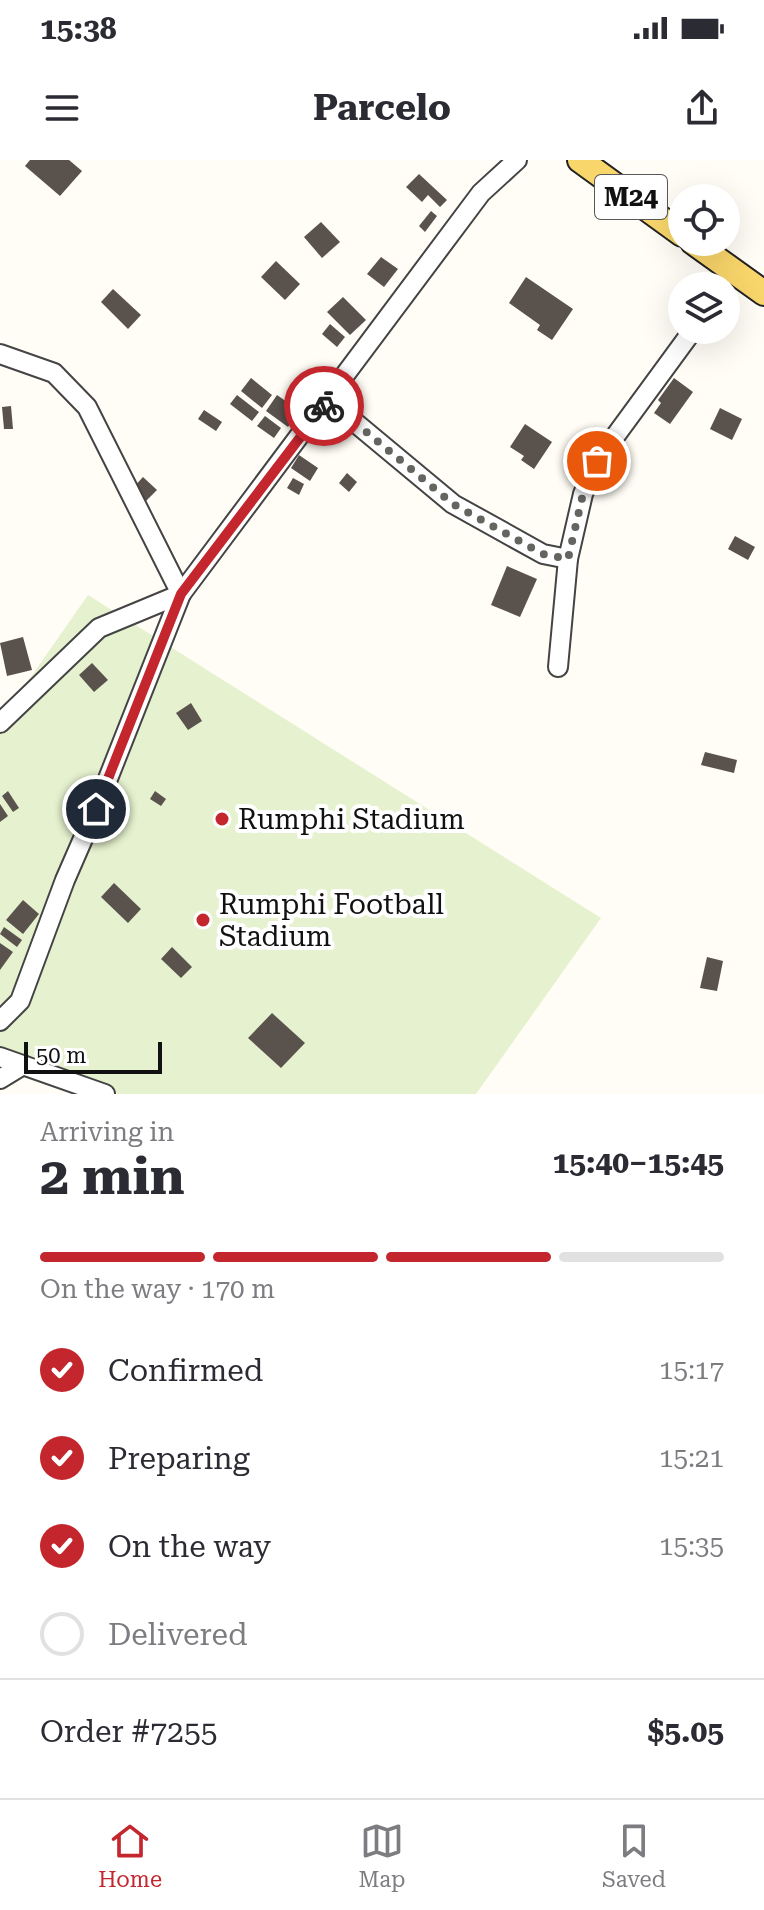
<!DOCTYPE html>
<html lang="en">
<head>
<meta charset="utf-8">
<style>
	:root { --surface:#fff; --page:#f2f2f3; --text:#2b2b33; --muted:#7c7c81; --line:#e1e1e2; --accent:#c4262e }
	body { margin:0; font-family:"Roboto Serif",serif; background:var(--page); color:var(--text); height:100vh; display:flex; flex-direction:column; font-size:30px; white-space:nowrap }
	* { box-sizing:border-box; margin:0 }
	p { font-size:26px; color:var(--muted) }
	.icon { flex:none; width:44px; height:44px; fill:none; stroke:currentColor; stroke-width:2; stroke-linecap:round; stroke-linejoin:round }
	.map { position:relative; height:934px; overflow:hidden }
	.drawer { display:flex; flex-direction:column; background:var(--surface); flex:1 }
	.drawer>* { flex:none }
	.fabs { position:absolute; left:668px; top:24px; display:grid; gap:16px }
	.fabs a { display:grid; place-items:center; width:72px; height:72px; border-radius:50%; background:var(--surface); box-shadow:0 8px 32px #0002; font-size:40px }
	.scale { position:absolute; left:24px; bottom:20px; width:138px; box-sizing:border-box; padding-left:8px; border:4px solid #111; border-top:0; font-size:22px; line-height:28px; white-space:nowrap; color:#111; -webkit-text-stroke:6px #fff; paint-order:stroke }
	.pin { position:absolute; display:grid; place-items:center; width:68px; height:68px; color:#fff; margin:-34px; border:4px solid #fff; border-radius:50%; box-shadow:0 2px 8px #0007 }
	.courier { position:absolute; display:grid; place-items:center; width:80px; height:80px; margin:-40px; border:6px solid #c4262e; border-radius:50%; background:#fff; color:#222; box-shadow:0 2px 10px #0007 }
	.headline em { font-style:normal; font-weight:700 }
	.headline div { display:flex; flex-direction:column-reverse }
	.headline { display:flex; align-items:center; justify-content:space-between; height:136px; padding:0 40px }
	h1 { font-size:52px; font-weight:700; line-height:60px }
	.bar { display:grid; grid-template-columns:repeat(4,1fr); gap:12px 8px; align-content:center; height:96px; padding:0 40px }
	.bar i { height:10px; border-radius:6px; background:var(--line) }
	.bar .selected { background:var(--accent) }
	.bar p { grid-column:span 4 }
	.line { display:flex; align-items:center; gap:20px; padding:0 40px; border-top:2px solid var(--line) }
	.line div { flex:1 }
	ol { padding:0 40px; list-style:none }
	li { display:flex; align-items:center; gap:24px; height:88px }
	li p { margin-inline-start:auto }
	li .icon { padding:8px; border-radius:50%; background:var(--accent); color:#fff; stroke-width:4 }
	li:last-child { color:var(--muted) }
	li i { width:44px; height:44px; border:4px solid var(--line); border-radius:50% }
	.status { display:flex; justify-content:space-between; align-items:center; height:56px; padding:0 40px; background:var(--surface); direction:ltr }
	.status svg { height:22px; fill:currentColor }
	header { display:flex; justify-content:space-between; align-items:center; height:104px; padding:0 40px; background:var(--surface); font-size:36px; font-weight:700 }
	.tabs { display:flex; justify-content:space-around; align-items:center; height:112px; border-top:2px solid var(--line); background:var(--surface); font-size:22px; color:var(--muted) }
	.tabs a { display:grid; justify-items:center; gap:4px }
	.tabs .selected { color:var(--accent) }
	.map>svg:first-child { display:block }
	.pitch { fill:#e6f2cf }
	.building { fill:#5a524d }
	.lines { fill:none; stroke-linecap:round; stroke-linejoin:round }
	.minor-casing { stroke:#444; stroke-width:22 }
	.major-casing { stroke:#222; stroke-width:28 }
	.minor { stroke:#fff; stroke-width:18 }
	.major { stroke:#f9d66b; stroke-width:24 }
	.done { stroke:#646461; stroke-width:8; stroke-dasharray:0 14.4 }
	.route { stroke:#c4262e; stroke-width:10 }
	.poi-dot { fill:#c4262e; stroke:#fff; stroke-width:3 }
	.labels { text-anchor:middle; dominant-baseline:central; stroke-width:8; stroke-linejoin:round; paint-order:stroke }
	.shield { fill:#fff; stroke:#585858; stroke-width:2 }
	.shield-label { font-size:26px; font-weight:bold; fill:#111 }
	.poi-label { font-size:28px; fill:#111; stroke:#fff; text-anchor:start }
</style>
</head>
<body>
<div class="status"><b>15:38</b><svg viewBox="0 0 49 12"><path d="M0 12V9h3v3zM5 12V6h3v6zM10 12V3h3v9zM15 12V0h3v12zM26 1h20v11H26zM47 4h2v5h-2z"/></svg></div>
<header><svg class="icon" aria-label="menu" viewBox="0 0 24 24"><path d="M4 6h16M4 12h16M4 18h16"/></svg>Parcelo<svg class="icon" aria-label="share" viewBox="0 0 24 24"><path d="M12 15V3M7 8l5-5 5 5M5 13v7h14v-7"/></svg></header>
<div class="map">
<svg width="764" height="934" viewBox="0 0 764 934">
	<rect width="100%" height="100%" fill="#fffdf5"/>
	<path class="pitch" d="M88,435l513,323 -125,176h-358l-118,-38v-335z"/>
	<g class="building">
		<path d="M30,0h39l13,11 -22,25 -35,-30z"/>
		<path d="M419,14l28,26 -7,7 -12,-12 -6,7 -16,-15z"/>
		<path d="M431,51l6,5 -12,16 -6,-6z"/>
		<path d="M321,62l19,20 -18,16 -18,-21z"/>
		<path d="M381,97l17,12 -14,18 -17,-13z"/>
		<path d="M276,101l24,23 -15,16 -24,-23z"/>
		<path d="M526,117l47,32 -21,31 -15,-10 3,-5 -31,-22z"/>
		<path d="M113,129l28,26 -13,14 -27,-27z"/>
		<path d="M343,137l23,23 -16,15 -23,-23z"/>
		<path d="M330,164l15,13 -8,10 -15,-13z"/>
		<path d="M251,218l21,17 -10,13 -21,-17z"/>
		<path d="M674,218l19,14 -23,32 -16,-11 7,-10 -3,-3z"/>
		<path d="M237,235l22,17 -7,9 -22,-17z"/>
		<path d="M277,235l23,16 -12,16 -22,-16z"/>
		<path d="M11,246l2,23h-9l-2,-22z"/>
		<path d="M720,248l22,11 -10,21 -22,-11z"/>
		<path d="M204,250l18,12 -6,9 -18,-12z"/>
		<path d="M265,256l16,12 -7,10 -17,-12z"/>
		<path d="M525,264l27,18 -18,27 -13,-9 3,-4 -14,-9z"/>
		<path d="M299,295l19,13 -8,13 -19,-13z"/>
		<path d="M347,313l10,9 -8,10 -10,-9z"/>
		<path d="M143,317l14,13 -13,13 -13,-13z"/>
		<path d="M293,318l11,6 -5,11 -12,-7z"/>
		<path d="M735,376l20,11 -7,13 -20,-11z"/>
		<path d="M507,406l30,13 -17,38 -29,-12z"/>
		<path d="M23,477l9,33 -25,6 -7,-33z"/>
		<path d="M92,503l16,17 -14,12 -15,-17z"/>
		<path d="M191,543l11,18 -14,9 -12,-17z"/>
		<path d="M705,592l32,8 -3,13 -33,-8z"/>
		<path d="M8,631l11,17 -6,4 -11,-16z"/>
		<path d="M155,631l11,8 -5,7 -11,-7z"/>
		<path d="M0,644l8,12 -8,6z"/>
		<path d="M114,723l27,26 -13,14 -27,-26z"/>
		<path d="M23,740l16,14 -16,20 -17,-14z"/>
		<path d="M4,767l18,13 -5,7 -17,-13z"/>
		<path d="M0,783l13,9 -13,18z"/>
		<path d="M172,787l20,20 -11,11 -20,-19z"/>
		<path d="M707,797l16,4 -6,30 -17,-3z"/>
		<path d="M272,853l33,30 -24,25 -33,-30z"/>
	</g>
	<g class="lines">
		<defs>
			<g id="minor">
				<path d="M0,194l54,19 33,34 94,187"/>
				<path d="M328,240l125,104 90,50 25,5"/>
				<path d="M558,507l10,-108 15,-65 14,-33 96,-131"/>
				<path d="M0,563l99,-95 82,-34"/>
				<path d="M0,861l20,-20 45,-121 31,-71 85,-215 300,-401 36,-33"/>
				<path d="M0,897l105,37"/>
				<path d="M0,919l23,-14"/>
			</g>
			<g id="major">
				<path d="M580,0l102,74"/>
				<path d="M693,82l71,51"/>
			</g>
		</defs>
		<use href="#minor" class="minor-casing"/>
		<use href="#major" class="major-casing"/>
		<use href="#minor" class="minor"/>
		<use href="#major" class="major"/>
	</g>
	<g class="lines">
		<path class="done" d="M324,246l4,-6 125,104 90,50 25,5 15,-65 14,-33"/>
		<path class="route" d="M96,649l85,-215 143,-188"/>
	</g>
	<g class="poi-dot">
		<circle cx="222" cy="659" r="8"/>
		<circle cx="203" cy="760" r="8"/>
	</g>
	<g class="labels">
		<rect class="shield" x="595" y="15" width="72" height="44" rx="6"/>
		<g class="shield-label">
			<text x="631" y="37">M24</text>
		</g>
		<g class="poi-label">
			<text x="238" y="659">Rumphi Stadium</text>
			<text x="219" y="744">Rumphi Football<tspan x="219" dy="32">Stadium</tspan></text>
		</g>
	</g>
</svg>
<div class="fabs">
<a><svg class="icon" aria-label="locate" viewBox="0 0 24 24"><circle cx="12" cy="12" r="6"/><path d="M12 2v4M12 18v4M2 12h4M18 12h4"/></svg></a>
<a><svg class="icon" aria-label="layers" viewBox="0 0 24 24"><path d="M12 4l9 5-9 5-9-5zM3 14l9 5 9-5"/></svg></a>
</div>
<div class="scale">50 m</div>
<div class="pin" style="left:597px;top:301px;background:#ea580c"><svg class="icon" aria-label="bag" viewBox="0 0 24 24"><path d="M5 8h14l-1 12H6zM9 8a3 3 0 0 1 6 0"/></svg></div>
<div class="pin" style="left:96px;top:649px;background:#1f2937"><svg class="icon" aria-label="home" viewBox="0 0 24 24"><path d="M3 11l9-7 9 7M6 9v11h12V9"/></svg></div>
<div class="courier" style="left:324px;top:246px"><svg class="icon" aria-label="bike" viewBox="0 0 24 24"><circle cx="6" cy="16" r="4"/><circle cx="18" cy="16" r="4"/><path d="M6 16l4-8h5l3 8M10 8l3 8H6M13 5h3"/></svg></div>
</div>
<section class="drawer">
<div class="headline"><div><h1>2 min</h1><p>Arriving in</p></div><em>15:40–15:45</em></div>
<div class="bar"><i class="selected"></i><i class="selected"></i><i class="selected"></i><i></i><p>On the way · 170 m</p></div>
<ol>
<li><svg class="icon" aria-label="check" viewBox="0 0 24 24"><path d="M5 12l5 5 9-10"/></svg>Confirmed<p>15:17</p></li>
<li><svg class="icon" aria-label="check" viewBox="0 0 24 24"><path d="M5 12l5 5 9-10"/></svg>Preparing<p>15:21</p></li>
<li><svg class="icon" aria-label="check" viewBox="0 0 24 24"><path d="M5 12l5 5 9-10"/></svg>On the way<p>15:35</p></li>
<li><i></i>Delivered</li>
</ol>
<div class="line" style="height:104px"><div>Order #7255</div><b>$5.05</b></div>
</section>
<nav class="tabs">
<a class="selected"><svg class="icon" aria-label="home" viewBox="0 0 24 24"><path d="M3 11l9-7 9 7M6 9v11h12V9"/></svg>Home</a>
<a><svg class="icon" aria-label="map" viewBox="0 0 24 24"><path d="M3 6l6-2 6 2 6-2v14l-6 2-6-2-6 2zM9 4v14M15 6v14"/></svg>Map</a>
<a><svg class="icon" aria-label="saved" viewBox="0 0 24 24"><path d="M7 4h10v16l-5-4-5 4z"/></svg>Saved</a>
</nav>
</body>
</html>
